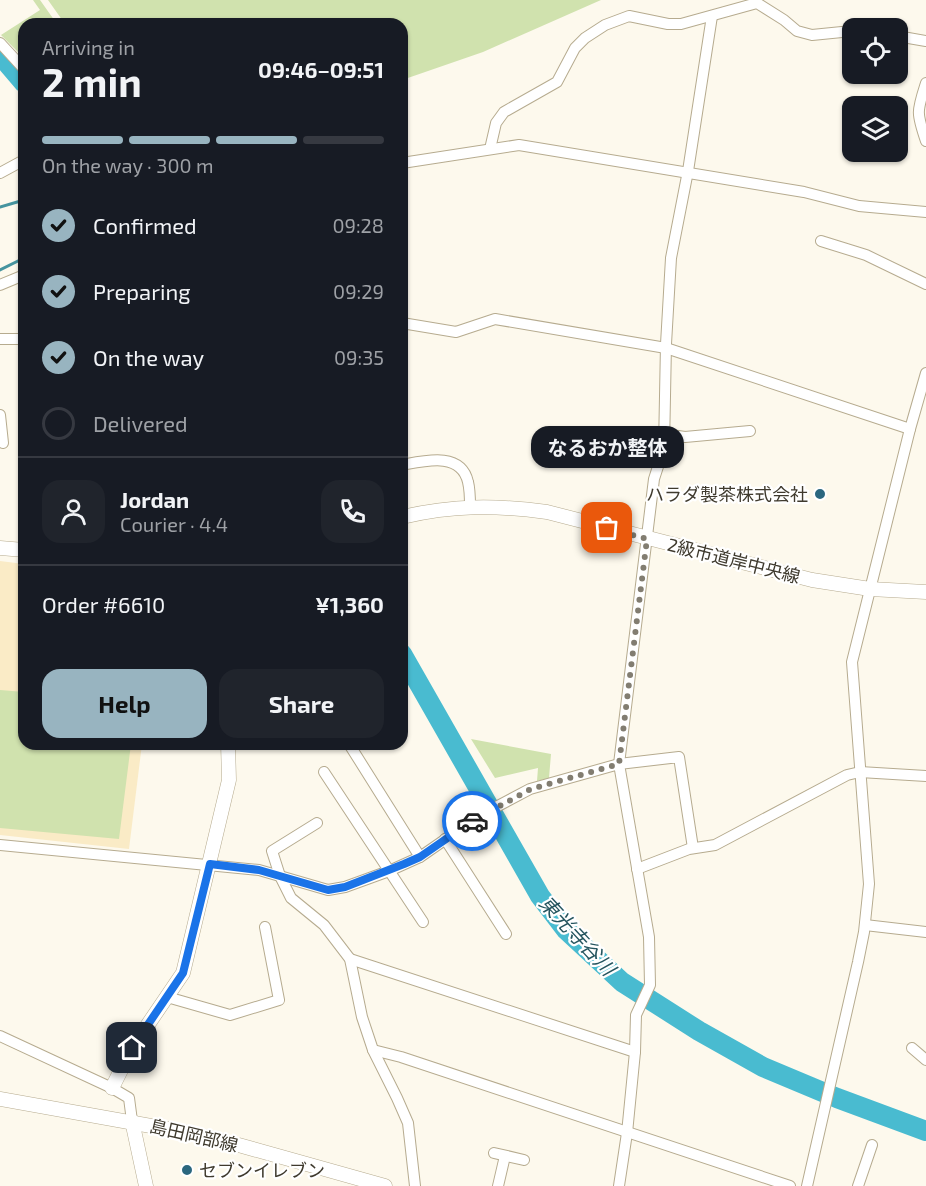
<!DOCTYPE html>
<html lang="en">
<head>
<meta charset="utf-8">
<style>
	:root { --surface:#171b24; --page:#20242c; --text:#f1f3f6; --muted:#9ea1a6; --line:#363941; --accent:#98b4c0 }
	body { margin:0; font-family:"Exo 2","Noto Sans JP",sans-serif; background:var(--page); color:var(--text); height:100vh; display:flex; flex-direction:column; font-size:22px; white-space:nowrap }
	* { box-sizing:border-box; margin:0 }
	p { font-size:20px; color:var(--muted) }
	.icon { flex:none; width:33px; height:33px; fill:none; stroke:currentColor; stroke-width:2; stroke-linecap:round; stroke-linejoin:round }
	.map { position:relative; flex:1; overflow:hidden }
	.drawer { position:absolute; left:18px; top:18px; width:390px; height:732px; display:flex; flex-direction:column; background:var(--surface); border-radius:18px; box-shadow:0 2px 4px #0004 }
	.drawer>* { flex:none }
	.buttons { position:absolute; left:842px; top:18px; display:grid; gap:12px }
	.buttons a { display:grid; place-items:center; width:66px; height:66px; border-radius:12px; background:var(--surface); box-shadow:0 2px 4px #0004; font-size:30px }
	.pin { position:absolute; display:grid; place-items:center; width:51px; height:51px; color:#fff; margin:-26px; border-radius:12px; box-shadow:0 3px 9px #0006 }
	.courier { position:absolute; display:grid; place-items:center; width:60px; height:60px; margin:-30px; border:4px solid #1a73e8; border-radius:50%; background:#fff; color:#222; box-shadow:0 2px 8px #0007 }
	.bubble { position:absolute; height:42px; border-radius:18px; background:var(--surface); box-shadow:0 2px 4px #0004; font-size:20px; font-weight:700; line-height:42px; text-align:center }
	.headline em { font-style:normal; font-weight:700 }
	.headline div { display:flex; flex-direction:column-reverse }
	.headline { display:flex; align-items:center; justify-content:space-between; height:102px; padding:0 24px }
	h1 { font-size:39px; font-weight:700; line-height:45px }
	.bar { display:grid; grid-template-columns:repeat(4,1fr); gap:9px 6px; align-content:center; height:72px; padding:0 24px }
	.bar i { height:8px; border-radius:4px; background:var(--line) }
	.bar .active { background:var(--accent) }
	.bar p { grid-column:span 4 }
	.line { display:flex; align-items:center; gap:15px; padding:0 24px; border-top:2px solid var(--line) }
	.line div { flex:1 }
	.round { display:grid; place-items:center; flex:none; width:63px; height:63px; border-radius:18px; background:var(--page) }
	ol { padding:0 24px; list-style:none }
	li { display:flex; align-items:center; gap:18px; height:66px }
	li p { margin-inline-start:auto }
	li .icon { padding:6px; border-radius:50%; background:var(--accent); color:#111; stroke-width:4 }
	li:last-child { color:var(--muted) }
	li i { width:33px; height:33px; border:3px solid var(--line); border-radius:50% }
	.cta { display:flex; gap:12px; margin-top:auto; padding:12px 24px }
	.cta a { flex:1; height:69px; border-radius:18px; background:var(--accent); color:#111; font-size:24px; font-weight:700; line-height:69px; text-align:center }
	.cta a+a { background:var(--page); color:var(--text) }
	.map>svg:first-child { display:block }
	.built { fill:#faebc6 }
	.green { fill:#d0e2ae }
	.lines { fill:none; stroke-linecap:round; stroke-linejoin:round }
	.stream { stroke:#46949f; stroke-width:3 }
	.river { stroke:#49bbd0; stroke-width:20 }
	.street-casing { stroke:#b6ab8f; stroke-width:12 }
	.secondary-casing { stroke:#b6ab8f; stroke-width:15 }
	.street { stroke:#fff; stroke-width:10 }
	.secondary { stroke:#fff; stroke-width:14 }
	.done { stroke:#827d71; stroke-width:6; stroke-dasharray:0 10.8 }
	.route { stroke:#1a73e8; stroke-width:8 }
	.poi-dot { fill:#2b677f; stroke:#fff; stroke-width:2 }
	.labels { text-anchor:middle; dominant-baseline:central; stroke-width:4.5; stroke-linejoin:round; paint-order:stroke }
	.poi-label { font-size:18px; fill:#3f3a2e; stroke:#fff; text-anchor:end }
	.street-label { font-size:18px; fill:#3f3a2e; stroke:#fff }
	.water-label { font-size:20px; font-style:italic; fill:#25555f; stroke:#fff }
</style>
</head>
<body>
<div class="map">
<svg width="926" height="1186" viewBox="0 0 926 1186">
	<rect width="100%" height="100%" fill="#fdf9ed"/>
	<path class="built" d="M0,561l24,3v180h118l-13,105 -129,-14z"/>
	<g class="green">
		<path d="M33,0h7l17,24h-33v34l-23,-23 39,-25z"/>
		<path d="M48,0h553l-118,52 -81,28v-56h-337z"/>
		<path d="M0,690l24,2v52h107l-12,95 -119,-11z"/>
		<path d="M471,739l80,15 -2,24 -12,3 1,-13 -43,10z"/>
	</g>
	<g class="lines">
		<g class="stream">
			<path d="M0,207l24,-7"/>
			<path d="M0,270l24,-12"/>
		</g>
		<g class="river">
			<path d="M0,55l24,28"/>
			<path d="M402,654l138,242 26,34 56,52 77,49 64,36 74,31 89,33"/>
		</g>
		<defs>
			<g id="street">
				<path d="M897,36l29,5"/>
				<path d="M0,43l24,26"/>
				<path d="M926,83c-9,28 -10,29 0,58"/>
				<path d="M490,149l6,-26 8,-11 53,-30 18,-34 10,-10 20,-13 24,-9 39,8h13l76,-21 27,17 13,11 15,4 40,-4"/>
				<path d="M402,163l117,-18 285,47 55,14 67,6"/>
				<path d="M0,173l24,-13"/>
				<path d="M821,241l45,14 60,29"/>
				<path d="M0,285l24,-10"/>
				<path d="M402,323l54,9 39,-13 171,29 244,81"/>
				<path d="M0,339h24"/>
				<path d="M0,415l3,28"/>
				<path d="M664,434l21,3 65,-6"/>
				<path d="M402,465c22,-4 59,-14 66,17 2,8 2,16 2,24"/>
				<path d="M349,744l71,113"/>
				<path d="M324,772l99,150"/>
				<path d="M317,823l-45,28 8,25 11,22 33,27 26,34 12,58 11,33 24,48 11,25 7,63"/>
				<path d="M445,839l61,95"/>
				<path d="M0,845l259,25 69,20 17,-3 44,-16 31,-14 59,-41 51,-27 89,-25 60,-7 14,91"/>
				<path d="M637,869l52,-20 26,-4 132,-70 13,-3 66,4"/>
				<path d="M865,925l61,7"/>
				<path d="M350,959l285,93"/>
				<path d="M167,997l63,18 49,-15 -14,-73"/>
				<path d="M0,1036l112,52 17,10 3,23"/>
				<path d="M912,1048l14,12"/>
				<path d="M373,1050l28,7 389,129"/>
				<path d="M494,1153l30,7"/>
				<path d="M498,1186l7,-30"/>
				<path d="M619,1186l8,-53 8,-81 1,-37 14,-30 -1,-48 -30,-173 35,-285 10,-31 2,-104 5,-86 17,-87 24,-155"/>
				<path d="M807,1186l51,-224 6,-30 5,-48 -17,-222 58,-233 16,-56"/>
				<path d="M858,1186l14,-41"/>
			</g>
			<g id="secondary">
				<path d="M402,517c51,-12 94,-12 145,-5l265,68 58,9 56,3"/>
				<path d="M0,548l24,2"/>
				<path d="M112,1088l20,-40 51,-75 46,-193 -1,-36"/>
				<path d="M0,1099l190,34 45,11 150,42"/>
				<path d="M132,1121l14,65"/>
			</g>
		</defs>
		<use href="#street" class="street-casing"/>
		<use href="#secondary" class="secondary-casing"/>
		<use href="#street" class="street"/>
		<use href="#secondary" class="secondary"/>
	</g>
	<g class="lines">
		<path class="done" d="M472,821l59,-32 88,-25 28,-225 -40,-11"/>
		<path class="route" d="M132,1048l51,-75 27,-109 49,6 69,20 17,-3 59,-23 16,-7 52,-36"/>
	</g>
	<g class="poi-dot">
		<circle cx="820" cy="494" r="6"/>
		<circle cx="187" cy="1170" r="6"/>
	</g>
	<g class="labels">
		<g class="poi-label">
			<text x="808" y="494">ハラダ製茶株式会社</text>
			<text x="199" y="1170" text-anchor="start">セブンイレブン</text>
		</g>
		<g class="street-label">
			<text transform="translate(734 560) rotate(14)">2級市道岸中央線</text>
			<text transform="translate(194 1135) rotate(13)">島田岡部線</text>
		</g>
		<g class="water-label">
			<text transform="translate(578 935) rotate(47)">東光寺谷川</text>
		</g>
	</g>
</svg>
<div class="buttons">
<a><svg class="icon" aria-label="locate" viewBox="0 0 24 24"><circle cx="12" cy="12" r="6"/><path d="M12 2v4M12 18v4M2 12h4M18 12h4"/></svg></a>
<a><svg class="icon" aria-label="layers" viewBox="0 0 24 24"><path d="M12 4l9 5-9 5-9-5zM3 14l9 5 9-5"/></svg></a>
</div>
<div class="pin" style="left:607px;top:528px;background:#ea580c"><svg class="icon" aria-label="bag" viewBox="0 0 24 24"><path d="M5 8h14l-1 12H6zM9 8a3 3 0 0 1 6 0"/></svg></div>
<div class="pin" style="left:132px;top:1048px;background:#1f2937"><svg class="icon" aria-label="home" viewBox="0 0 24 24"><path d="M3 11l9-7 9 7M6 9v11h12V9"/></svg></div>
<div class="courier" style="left:472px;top:821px"><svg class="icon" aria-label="car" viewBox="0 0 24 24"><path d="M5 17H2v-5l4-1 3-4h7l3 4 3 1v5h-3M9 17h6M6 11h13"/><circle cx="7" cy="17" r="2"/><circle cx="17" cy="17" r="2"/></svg></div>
<div class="bubble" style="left:531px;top:426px;width:153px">なるおか整体</div>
<section class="drawer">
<div class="headline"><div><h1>2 min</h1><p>Arriving in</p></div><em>09:46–09:51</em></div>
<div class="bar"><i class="active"></i><i class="active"></i><i class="active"></i><i></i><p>On the way · 300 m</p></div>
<ol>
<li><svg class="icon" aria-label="check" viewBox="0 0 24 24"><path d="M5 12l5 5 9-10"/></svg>Confirmed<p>09:28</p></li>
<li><svg class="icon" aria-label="check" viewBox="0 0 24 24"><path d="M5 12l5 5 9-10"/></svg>Preparing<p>09:29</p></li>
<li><svg class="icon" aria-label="check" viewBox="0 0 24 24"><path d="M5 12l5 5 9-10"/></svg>On the way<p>09:35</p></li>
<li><i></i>Delivered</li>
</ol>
<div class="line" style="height:108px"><a class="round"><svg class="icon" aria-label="person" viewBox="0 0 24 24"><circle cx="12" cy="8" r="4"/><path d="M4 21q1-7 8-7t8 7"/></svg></a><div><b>Jordan</b><p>Courier · 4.4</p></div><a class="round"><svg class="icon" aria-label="phone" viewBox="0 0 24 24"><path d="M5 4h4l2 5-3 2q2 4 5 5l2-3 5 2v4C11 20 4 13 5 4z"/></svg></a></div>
<div class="line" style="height:78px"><div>Order #6610</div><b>¥1,360</b></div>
<div class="cta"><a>Help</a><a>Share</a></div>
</section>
</div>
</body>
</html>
